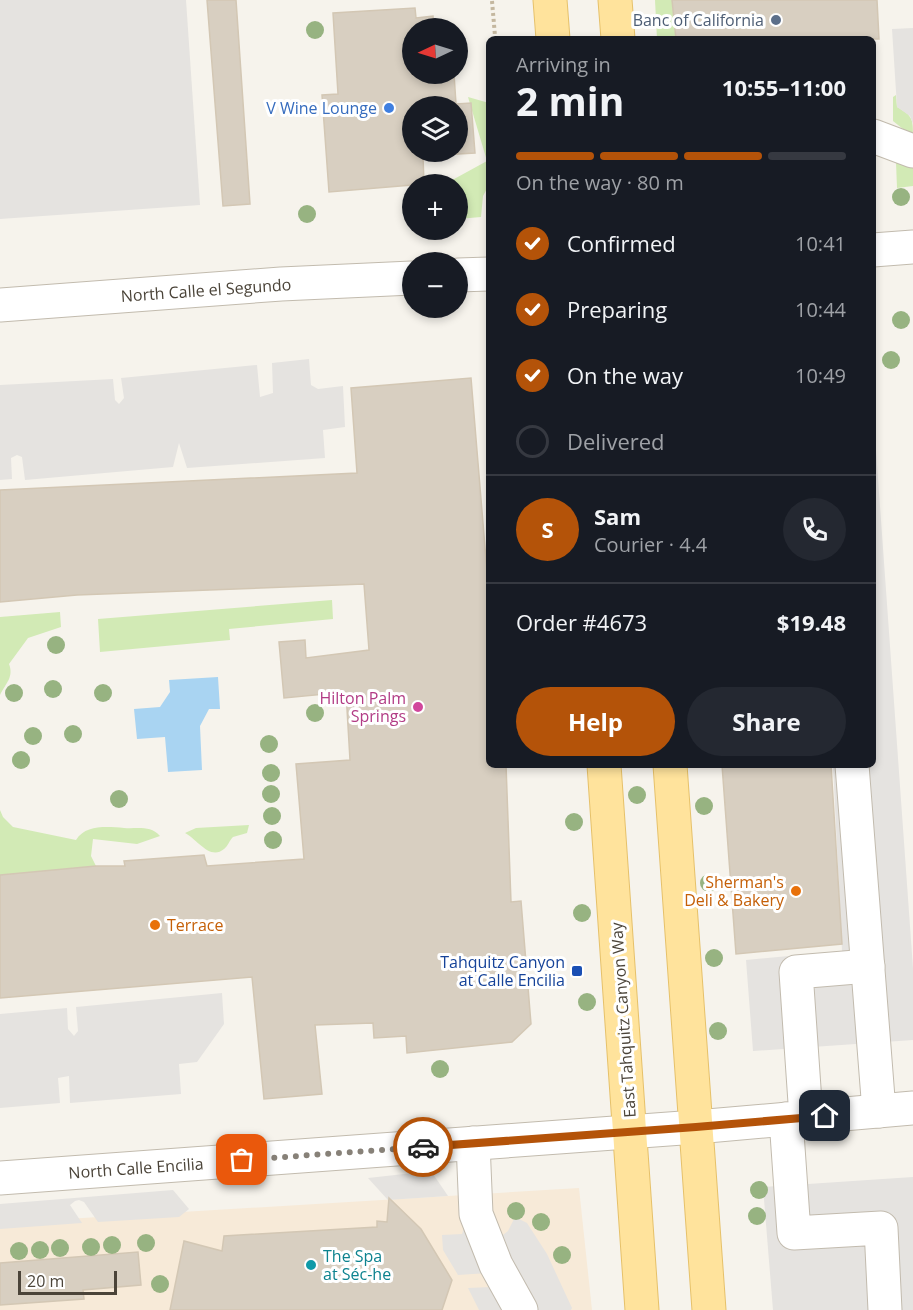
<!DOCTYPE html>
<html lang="en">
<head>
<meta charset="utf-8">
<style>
	:root { --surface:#171b24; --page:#242831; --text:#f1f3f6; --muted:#9ea1a6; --line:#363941; --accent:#b45309 }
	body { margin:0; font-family:"Open Sans",sans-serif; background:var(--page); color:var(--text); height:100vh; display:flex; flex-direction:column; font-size:22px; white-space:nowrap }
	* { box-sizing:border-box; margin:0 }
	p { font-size:20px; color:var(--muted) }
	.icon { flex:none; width:33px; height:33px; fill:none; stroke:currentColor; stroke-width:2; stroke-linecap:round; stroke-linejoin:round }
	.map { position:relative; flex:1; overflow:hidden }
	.drawer { position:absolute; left:486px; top:36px; width:390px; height:732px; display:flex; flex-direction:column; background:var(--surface); border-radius:9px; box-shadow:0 3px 9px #0003 }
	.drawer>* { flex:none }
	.needle { width:39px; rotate:266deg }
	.tools { position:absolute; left:402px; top:18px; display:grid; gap:12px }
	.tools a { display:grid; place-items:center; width:66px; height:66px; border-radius:50%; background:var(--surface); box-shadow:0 3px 9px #0003; font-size:30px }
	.scale { position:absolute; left:18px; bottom:15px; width:99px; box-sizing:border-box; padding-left:6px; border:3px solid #4b4439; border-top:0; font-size:16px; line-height:21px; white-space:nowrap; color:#4b4439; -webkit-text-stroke:4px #fff; paint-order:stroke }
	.pin { position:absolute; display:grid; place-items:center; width:51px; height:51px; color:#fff; margin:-26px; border-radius:12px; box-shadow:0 3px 9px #0006 }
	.courier { position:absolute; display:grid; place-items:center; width:60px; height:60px; margin:-30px; border:4px solid #b45309; border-radius:50%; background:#fff; color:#222; box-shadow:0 2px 8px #0007 }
	.headline em { font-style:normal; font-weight:700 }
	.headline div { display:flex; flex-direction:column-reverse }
	.headline { display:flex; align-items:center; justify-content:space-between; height:102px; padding:0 30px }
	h1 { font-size:39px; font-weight:700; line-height:45px }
	.bar { display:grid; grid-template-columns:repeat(4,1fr); gap:9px 6px; align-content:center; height:72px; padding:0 30px }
	.bar i { height:8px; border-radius:4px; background:var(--line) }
	.bar .on { background:var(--accent) }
	.bar p { grid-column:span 4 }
	.line { display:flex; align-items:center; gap:15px; padding:0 30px; border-top:2px solid var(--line) }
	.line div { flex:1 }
	.round { display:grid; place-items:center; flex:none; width:63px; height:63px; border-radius:32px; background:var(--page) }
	ol { padding:0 30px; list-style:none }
	li { display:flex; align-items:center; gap:18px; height:66px }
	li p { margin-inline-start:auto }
	li .icon { padding:6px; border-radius:50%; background:var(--accent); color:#fff; stroke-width:4 }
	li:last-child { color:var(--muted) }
	li i { width:33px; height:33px; border:3px solid var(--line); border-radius:50% }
	.action { display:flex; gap:12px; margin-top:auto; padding:12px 30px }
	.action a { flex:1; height:69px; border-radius:36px; background:var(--accent); color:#fff; font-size:24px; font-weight:700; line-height:69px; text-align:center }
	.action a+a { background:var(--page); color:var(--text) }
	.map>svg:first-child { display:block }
	.commercial { fill:#f7ead8 }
	.green { fill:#d2eab5 }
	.parking { fill:#e5e3e0 }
	.water { fill:#a9d4f2 }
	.building { fill:#d8cfc1; stroke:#d3c7b4; stroke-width:1.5; fill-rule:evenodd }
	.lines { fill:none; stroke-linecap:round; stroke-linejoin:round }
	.minor-casing { stroke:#c2bbae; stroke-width:35 }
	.major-casing { stroke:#e6c16a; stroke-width:35 }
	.path { stroke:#c4b79f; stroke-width:4; stroke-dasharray:3 3; stroke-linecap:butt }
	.minor { stroke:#fff; stroke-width:33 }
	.major { stroke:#ffe39c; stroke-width:33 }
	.tree { fill:#97b381 }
	.done { stroke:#878178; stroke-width:6; stroke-dasharray:0 10.8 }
	.route { stroke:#b45309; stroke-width:8 }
	.service-dot { fill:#5c6f8a; stroke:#fff; stroke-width:2 }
	.shop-dot { fill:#3f7fe0; stroke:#fff; stroke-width:2 }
	.hotel-dot { fill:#d1479c; stroke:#fff; stroke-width:2 }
	.food-dot { fill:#e8710a; stroke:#fff; stroke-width:2 }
	.transit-dot { fill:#1a4fb4; stroke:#fff; stroke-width:2 }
	.culture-dot { fill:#0f9aa8; stroke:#fff; stroke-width:2 }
	.labels { text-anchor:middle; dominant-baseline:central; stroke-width:6; stroke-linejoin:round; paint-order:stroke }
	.service-label { font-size:16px; fill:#4e5e75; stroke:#fff; text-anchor:end }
	.shop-label { font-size:16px; fill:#366cbe; stroke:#fff; text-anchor:end }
	.street-label { font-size:16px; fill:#4b4439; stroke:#fff }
	.hotel-label { font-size:16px; fill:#b23c85; stroke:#fff; text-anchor:end }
	.food-label { font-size:16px; fill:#c56008; stroke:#fff; text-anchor:end }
	.transit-label { font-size:16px; fill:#164399; stroke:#fff; text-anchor:end }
	.culture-label { font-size:16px; fill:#0d838f; stroke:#fff; text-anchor:start }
</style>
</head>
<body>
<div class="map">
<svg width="913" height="1310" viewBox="0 0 913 1310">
	<rect width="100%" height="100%" fill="#f6f3ec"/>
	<path class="commercial" d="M579,1188l13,122h-592v-87z"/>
	<g class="green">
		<path d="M655,0h17l4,39h-19z"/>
		<path d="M896,95l1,12c16,9 16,12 16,30l-20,-16v-24z"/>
		<path d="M468,97l21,6v82l-6,11 -2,21 -23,2v-35h-13l42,-23z"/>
		<path d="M896,162l17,6v18l-16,2z"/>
		<path d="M332,600l1,19 -104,10 1,11 -130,12 -2,-33z"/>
		<path d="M60,612l1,15 -33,11 -19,26c5,13 -3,19 -9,31v-78z"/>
		<path d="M0,810l3,7 10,10 63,13c10,-16 32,-13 48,-12 14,1 26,-3 36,8l-23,8 -44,-5 -2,17 5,10 -96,9z"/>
		<path d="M249,825l-2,8 -14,4c-4,4 -5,9 -9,12 -14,12 -27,-10 -39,-16l11,-5z"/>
	</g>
	<g class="parking">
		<path d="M0,0h186l14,205 -200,14z"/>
		<path d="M913,28v96l-3,-8 -13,-9 -5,-78z"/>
		<path d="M309,359l2,26 7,4 25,-3 2,41 -22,3 2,28 -138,10 -8,-25 -6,24 -148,13 -3,-23 -5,-2 -6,3 1,21 -12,1v-95l113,-6 2,21 4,4 5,-6 -3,-20 136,-13 3,32 13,-4 -1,-30z"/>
		<path d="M873,408l40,560v72l-160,11 -7,-91 96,-9 -9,-186h40z"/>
		<path d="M222,993l2,31 -27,38 -18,2 2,30 -111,9 -1,-27 -11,2 2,25 -60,5v-94l67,-6 1,21 6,7 4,-5 -2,-24z"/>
		<path d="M431,1171l17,25 -60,4 -20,-22z"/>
		<path d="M913,1177v133h-140l-10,-123z"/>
		<path d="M173,1190l16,19 -10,8 -81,5 -14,-20 -5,-2 -4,1 -5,4 12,18 -82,6v-25z"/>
		<path d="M515,1217l12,6 20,31 25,54 -1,2h-92l-11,-22 23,-1 -3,-14 -30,2 -15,-25 -1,-15 20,-1 3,-10 38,11 5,-4z"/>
	</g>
	<path class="water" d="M218,677l2,32h-11l-9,17 2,44 -34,2 -3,-35 -28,2 -3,-30 26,-2 10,-15 -1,-12z"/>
	<g class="building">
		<path d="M207,0h29l14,204 -27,2z"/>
		<path d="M672,0h205l2,39h-203z"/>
		<path d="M415,8l1,10 17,-2 1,12h-22v46h42l2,30 15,-1 4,50 -52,3 1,28 -95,8 -7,-97 16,-1 -5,-81zM412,106h46v46h-46z"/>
		<path d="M471,378l18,218v169h17l5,137 10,-1 10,123 -19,18 -105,11 -1,-17 -32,2 -1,-15 -58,2 7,69 -58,5 -12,-122 -252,21v-123l96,-9h29l-1,-5 80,-6 3,11 97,-7 -8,-95 54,-4 -4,-68 -62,6 -5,-56 26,-2 1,18 63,-8 -5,-66 -287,11 -77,7v-112l357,-17 -6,-85z"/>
		<path d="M722,765h109l11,179 -106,10z"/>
		<path d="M389,1198l32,31 31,51 -10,30h-272l14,-69 38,10 2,-15 153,-9v-6l10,1z"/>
		<path d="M138,1252l3,33 -58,5 1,9 -84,6v-42z"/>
	</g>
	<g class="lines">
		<defs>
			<g id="minor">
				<path d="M873,136l40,15"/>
				<path d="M873,250l40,-3"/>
				<path d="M458,275l31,-1"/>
				<path d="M0,305l281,-21 131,-6"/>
				<path d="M852,765l27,346"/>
				<path d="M806,1117l-10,-145 72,-6"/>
				<path d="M786,1119l8,114 87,-5 4,82"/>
				<path d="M473,1143l3,71 20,51 25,45"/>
				<path d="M0,1178l696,-51 217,-19"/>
			</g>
			<g id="major">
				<path d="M550,0l3,39"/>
				<path d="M615,0l3,39"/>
				<path d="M604,765l38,545"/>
				<path d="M670,765l39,545"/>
			</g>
		</defs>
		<use href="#minor" class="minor-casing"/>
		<use href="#major" class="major-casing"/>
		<path class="path" d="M492,1l3,35"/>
		<use href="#minor" class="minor"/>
		<use href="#major" class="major"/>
	</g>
	<g class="tree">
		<circle cx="315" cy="30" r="9"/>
		<circle cx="901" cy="197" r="9"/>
		<circle cx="307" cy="214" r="9"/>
		<circle cx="901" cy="320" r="9"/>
		<circle cx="891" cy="360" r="9"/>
		<circle cx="56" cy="645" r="9"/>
		<circle cx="53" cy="689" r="9"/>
		<circle cx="14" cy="693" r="9"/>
		<circle cx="103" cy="693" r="9"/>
		<circle cx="315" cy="713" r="9"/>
		<circle cx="73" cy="734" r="9"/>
		<circle cx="33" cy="736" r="9"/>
		<circle cx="269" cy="744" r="9"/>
		<circle cx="21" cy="760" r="9"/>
		<circle cx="271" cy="773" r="9"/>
		<circle cx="271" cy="794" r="9"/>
		<circle cx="637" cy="795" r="9"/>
		<circle cx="119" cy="799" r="9"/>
		<circle cx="704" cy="806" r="9"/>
		<circle cx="272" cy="816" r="9"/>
		<circle cx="574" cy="822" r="9"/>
		<circle cx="273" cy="840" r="9"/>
		<circle cx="709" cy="883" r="9"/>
		<circle cx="582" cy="913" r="9"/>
		<circle cx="714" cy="958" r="9"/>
		<circle cx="587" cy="1002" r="9"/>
		<circle cx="718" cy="1031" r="9"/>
		<circle cx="440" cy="1069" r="9"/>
		<circle cx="759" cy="1190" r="9"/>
		<circle cx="516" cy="1211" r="9"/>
		<circle cx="757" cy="1216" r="9"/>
		<circle cx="541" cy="1222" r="9"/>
		<circle cx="146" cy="1243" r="9"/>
		<circle cx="112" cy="1245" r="9"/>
		<circle cx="91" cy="1247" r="9"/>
		<circle cx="60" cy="1248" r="9"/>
		<circle cx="40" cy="1250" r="9"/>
		<circle cx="19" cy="1251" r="9"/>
		<circle cx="562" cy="1255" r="9"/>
		<circle cx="160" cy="1284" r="9"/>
	</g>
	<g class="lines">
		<path class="done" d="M242,1160l181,-13"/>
		<path class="route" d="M423,1147l273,-20 129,-11"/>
	</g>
	<circle class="service-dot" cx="776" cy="20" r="6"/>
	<circle class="shop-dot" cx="389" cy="108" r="6"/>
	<circle class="hotel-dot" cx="418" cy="707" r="6"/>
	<g class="food-dot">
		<circle cx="796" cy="891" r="6"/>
		<circle cx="155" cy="925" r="6"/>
	</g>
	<rect class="transit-dot" x="571" y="965" width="12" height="12" rx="3"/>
	<circle class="culture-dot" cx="311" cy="1265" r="6"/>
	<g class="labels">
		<g class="service-label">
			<text x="764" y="20">Banc of California</text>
		</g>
		<g class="shop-label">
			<text x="377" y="108">V Wine Lounge</text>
		</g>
		<g class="street-label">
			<text transform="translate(206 290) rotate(-4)">North Calle el Segundo</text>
			<text transform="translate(623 1020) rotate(-94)">East Tahquitz Canyon Way</text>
			<text transform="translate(136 1168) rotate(-4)">North Calle Encilia</text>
		</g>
		<g class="hotel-label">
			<text x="406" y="698">Hilton Palm<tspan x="406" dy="18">Springs</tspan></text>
		</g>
		<g class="food-label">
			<text x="784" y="882">Sherman's<tspan x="784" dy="18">Deli &amp; Bakery</tspan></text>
			<text x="167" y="925" text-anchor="start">Terrace</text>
		</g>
		<g class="transit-label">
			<text x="565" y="962">Tahquitz Canyon<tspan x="565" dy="18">at Calle Encilia</tspan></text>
		</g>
		<g class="culture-label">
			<text x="323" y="1256">The Spa<tspan x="323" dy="18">at Séc-he</tspan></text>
		</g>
	</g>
</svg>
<div class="tools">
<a><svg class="needle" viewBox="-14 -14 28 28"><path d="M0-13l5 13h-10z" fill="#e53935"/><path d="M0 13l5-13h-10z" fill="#9ea1a6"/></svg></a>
<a><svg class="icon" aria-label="layers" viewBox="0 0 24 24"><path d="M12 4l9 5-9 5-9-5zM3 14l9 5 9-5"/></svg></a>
<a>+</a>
<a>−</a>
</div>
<div class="scale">20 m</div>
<div class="pin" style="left:242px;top:1160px;background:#ea580c"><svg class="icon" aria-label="bag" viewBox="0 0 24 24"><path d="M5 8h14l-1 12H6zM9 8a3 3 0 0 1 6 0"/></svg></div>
<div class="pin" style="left:825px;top:1116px;background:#1f2937"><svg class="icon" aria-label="home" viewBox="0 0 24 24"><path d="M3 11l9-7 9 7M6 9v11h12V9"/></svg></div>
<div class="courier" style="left:423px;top:1147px"><svg class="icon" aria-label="car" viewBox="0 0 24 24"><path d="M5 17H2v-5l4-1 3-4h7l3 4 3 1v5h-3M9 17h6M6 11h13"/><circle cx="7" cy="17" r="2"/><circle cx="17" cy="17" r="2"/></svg></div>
<section class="drawer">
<div class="headline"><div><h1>2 min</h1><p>Arriving in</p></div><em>10:55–11:00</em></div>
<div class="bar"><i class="on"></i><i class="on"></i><i class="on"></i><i></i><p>On the way · 80 m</p></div>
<ol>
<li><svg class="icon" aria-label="check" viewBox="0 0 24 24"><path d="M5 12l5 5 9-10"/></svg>Confirmed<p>10:41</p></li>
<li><svg class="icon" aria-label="check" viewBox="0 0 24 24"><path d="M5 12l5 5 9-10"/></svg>Preparing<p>10:44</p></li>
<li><svg class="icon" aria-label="check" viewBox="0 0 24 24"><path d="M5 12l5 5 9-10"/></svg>On the way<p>10:49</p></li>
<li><i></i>Delivered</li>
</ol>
<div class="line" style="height:108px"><b class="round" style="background:var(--accent);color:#fff">S</b><div><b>Sam</b><p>Courier · 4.4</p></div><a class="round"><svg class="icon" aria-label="phone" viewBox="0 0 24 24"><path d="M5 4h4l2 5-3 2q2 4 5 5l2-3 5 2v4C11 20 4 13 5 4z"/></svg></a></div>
<div class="line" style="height:78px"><div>Order #4673</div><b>$19.48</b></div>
<div class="action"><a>Help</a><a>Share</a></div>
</section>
</div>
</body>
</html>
